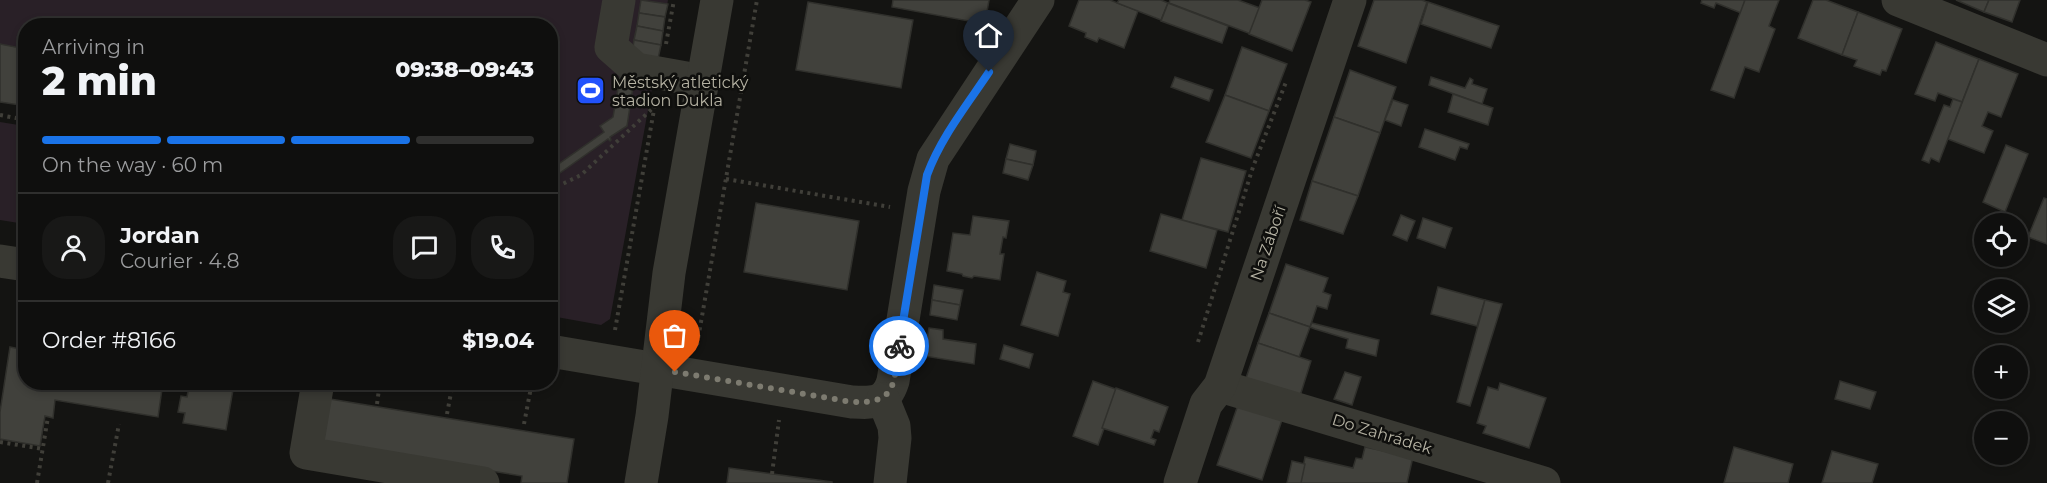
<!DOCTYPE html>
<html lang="en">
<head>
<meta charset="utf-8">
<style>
	:root { --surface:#0f0f0e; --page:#181817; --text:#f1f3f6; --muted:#9b9c9e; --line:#2f2f2e; --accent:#1a73e8 }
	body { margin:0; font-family:Montserrat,sans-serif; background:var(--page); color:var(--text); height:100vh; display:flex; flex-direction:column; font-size:22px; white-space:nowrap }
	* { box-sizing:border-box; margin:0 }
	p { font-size:20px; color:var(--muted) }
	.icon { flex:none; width:33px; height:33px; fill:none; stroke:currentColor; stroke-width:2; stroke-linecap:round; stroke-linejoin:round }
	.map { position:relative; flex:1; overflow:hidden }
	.drawer { position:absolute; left:18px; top:18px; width:540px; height:372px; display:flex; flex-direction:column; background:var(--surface); border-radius:24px; box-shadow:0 3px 9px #0003,0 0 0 2px var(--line) }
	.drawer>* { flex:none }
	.controls { position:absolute; left:1974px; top:213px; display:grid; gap:12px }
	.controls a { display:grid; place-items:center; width:54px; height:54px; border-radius:50%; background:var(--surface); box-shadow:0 3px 9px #0003,0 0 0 2px var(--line); font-size:30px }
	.pin { position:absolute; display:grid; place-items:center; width:51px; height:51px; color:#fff; margin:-62px -26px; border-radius:50% 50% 50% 0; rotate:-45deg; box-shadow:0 0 6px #0007 }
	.pin .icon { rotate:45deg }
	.courier { position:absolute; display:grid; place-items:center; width:60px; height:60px; margin:-30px; border:4px solid #1a73e8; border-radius:50%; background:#fff; color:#222; box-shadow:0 2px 8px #0007 }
	.summary em { font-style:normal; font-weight:800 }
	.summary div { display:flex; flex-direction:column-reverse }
	.summary { display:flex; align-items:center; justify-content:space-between; height:102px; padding:0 24px }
	h1 { font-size:39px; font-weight:800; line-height:45px }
	.bar { display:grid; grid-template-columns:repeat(4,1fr); gap:9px 6px; align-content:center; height:72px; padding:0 24px }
	.bar i { height:8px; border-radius:4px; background:var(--line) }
	.bar .selected { background:var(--accent) }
	.bar p { grid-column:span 4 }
	.line { display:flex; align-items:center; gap:15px; padding:0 24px; border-top:2px solid var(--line) }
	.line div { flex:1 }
	.round { display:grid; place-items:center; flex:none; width:63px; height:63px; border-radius:24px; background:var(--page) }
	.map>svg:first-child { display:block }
	.green { fill:#292027 }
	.building { fill:#41413c; stroke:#30302c; stroke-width:1.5 }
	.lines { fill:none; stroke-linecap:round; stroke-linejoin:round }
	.path { stroke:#403f39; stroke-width:4; stroke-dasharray:3 4.5; stroke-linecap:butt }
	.minor { stroke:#393933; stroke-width:33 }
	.done { stroke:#7d7b70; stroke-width:6; stroke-dasharray:0 10.8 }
	.route { stroke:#1a73e8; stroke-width:8 }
	.labels { text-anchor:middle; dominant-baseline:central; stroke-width:5; stroke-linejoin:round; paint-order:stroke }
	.poi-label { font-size:16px; fill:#b5b2a3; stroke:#0f0f0d; text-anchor:start }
	.street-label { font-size:16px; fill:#b5b2a3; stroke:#0f0f0d }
</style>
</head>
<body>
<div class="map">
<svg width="2047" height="483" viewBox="0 0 2047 483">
	<rect width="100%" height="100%" fill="#141412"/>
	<g class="green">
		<path d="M0,0h668l-58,319 -9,6 -50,-9 -1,-290h-524l-1,80 -25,-4z"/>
		<path d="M0,122l25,4v98l-25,-4z"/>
	</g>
	<g class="building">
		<path d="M641,0l27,4 -3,13 -26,-4z"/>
		<path d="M893,0h96l-4,24 -93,-17z"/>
		<path d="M1079,0h31l28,11 -14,37 -25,-10 -2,4 -12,-5 1,-4 -17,-7z"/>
		<path d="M1119,0h42l7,3 -7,17 -44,-17z"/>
		<path d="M1170,0h68l22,8 -9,26 -82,-31z"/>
		<path d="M1262,0h43l6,2 -19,49 -43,-17z"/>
		<path d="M1374,0h48l5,2 -21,61 -48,-17z"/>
		<path d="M1702,0h43l-4,13 -25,-10 -2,5 -13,-5z"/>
		<path d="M1745,0h34l-10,26 6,3 -16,43 -14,-5 -11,31 -23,-8z"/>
		<path d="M1813,0h13l32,12 -16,43 -44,-17z"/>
		<path d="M1956,0h33l-5,12z"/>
		<path d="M1989,0h31l-8,22 -28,-10z"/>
		<path d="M808,2l105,18 -12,68 -105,-18z"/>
		<path d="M1428,2l71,24 -8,22 -70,-24z"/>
		<path d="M1168,3l60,23 -6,17 -61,-22z"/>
		<path d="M1858,12l44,17 -16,42 -4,-1 -2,5 -26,-9 3,-6 -15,-5z"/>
		<path d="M639,13l26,4 -2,14 -26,-5z"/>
		<path d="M637,26l26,5 -2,14 -27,-5z"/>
		<path d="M634,40l27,5 -3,14 -26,-4z"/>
		<path d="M1936,42l43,17 -17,43 -24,-9 -3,8 -20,-7z"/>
		<path d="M0,44l26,5v57l-26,-4z"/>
		<path d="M1242,47l45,17 -18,47 -44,-16z"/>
		<path d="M1979,59l39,15 -17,43 -13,-5 -6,14 11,5 -9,22 -36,-14z"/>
		<path d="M1350,70l46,17 -16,46 -46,-16z"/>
		<path d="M620,77l14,3 -7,46 -17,11 1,3 -1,1 -2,-2 -58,41v-10l54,-38 -4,-6 13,-9z"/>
		<path d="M1175,77l38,13 -4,11 -38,-14z"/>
		<path d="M1431,77l34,11 5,-10 3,2 -1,4 15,5 -5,15 -53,-19z"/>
		<path d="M1453,94l40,14 -5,17 -40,-13z"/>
		<path d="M1225,95l44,16 -18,47 -45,-16z"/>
		<path d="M1953,99l9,3 -23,60 -8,-4 -2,5 -7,-3 22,-55 6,2z"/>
		<path d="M1393,100l15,5 -7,21 -16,-6z"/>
		<path d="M1334,117l46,16 -22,63 -46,-15z"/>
		<path d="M1425,129l44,15 -2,5 -7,-2 -5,13 -36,-13z"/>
		<path d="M1010,144l26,7 -3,14 -27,-6z"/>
		<path d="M2006,145l22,9 -23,58 -22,-10z"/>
		<path d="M1201,158l45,13 -18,61 -46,-12z"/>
		<path d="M1006,159l27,6 -5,15 -25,-7z"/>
		<path d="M1312,181l46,15 -15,38 -43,-14z"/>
		<path d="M2044,198l3,1v45l-19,-7z"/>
		<path d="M756,203l103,18 -12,69 -103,-18z"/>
		<path d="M1161,214l56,16 -11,38 -56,-17z"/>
		<path d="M1401,215l14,6 -8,20 -14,-6z"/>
		<path d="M973,216l36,5 -3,17 -3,-1 -3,17h4l-4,26 -26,-4 -2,2 -9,-2 -1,-2 -15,-3 6,-38 17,2z"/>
		<path d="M1423,218l29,10 -7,20 -28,-10z"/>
		<path d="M1286,264l42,14 -5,14 8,3 -4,14 -10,-3 -7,21 -41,-14z"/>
		<path d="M1037,272l29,9 -3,11 7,2 -12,42 -37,-11z"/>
		<path d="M934,285l29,5 -3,15 -28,-5z"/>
		<path d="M1438,287l47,13 -8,26 -46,-12z"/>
		<path d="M932,300l28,5 -3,15 -27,-5z"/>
		<path d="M1485,300l17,4 -32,102 -13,-4z"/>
		<path d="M1269,313l41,14 -11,30 -41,-14z"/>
		<path d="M1312,323l67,17 -3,16 -30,-8 2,-9 -33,-10 -5,-2z"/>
		<path d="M929,328l14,2v9l33,5 -2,20 -50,-8z"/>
		<path d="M1258,343l53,18 -11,35 -54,-18z"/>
		<path d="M1004,345l29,9 -4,14 -29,-9z"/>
		<path d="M10,347l16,3v32h137l-5,35 -103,-17 -2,18 -8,-2 -5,30 -40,-7v-27z"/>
		<path d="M1345,372l16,5 -9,28 -18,-6z"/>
		<path d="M1093,381l25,9 -20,55 -25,-9z"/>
		<path d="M1840,381l36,11 -6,17 -35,-10z"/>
		<path d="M190,382l44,2 -8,46 -43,-7 2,-10 -7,-1 3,-16 6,1z"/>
		<path d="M1500,383l46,15 -17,50 -46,-15 3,-7 -9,-3 11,-36 10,3z"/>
		<path d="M1116,388l52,19 -9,25 -5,-2 -3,8 5,2 -2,5 -52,-17z"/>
		<path d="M330,399l244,40 -7,44h-46l1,-7 -199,-32z"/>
		<path d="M1239,402l44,15 -21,63 -45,-15z"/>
		<path d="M1365,447l48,10 -6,26h-107l5,-26 48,11 3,-10 6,1z"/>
		<path d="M1734,447l59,17 -5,19h-64z"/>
		<path d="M1832,451l46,13 -6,19h-50z"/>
		<path d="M1292,461l13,3 -4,19h-14z"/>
		<path d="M729,468l103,14v1h-105z"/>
	</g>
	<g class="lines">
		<g class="path">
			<path d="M666,44l8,-44"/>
			<path d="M0,115l26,5"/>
			<path d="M726,179l164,28"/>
			<path d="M550,190l31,-15 73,-68"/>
			<path d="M615,330l40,-226"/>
			<path d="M1198,342l55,-175 33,-85"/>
			<path d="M697,345l60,-345"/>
			<path d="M377,404l3,-22"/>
			<path d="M447,414l6,-32"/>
			<path d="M524,424l8,-42"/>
			<path d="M0,442l43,7"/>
			<path d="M772,474l7,-54"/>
			<path d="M37,483l11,-66"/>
			<path d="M108,483l11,-59"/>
		</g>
		<g class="minor">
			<path d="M619,0l-8,47 25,22 67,12"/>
			<path d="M1898,0l149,60"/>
			<path d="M0,261l26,4"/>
			<path d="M550,351l302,51c21,1 34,2 41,-21l31,-190 9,-32 105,-159"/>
			<path d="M318,382l-12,71 177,30"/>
			<path d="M1220,386l324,97"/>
			<path d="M883,399l11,27 1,12 -5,45"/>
			<path d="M641,483l11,-67 17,-143 48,-273"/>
			<path d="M1180,483l26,-79 14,-18 130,-386"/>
		</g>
	</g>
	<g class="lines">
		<path class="done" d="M675,372l177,30c46,2 41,-18 47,-56"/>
		<path class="route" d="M899,346l28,-171c14,-38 40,-70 62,-103"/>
	</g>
	<defs>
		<symbol id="stadium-square" viewBox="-11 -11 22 22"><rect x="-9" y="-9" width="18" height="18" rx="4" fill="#2252fc" stroke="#0f0f0d"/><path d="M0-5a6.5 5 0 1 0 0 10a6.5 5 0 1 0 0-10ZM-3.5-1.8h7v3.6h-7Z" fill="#fff"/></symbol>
	</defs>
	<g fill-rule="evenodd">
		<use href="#stadium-square" x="574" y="74" width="33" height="33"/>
	</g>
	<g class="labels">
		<g class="poi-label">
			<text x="612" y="82">Městský atletický<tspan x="612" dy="18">stadion Dukla</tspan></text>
		</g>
		<g class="street-label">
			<text transform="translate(1268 243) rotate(-71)">Na Záboří</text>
			<text transform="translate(1382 434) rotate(17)">Do Zahrádek</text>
		</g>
	</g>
</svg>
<div class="controls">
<a><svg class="icon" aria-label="locate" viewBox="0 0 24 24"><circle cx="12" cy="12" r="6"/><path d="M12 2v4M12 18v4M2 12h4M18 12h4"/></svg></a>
<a><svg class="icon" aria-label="layers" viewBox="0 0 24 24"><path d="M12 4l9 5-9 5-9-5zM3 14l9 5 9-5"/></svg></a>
<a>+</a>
<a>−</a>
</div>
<div class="pin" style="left:675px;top:372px;background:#ea580c"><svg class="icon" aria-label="bag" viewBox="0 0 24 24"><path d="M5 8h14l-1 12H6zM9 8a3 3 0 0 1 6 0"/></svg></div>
<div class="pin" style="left:989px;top:72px;background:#1f2937"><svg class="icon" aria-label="home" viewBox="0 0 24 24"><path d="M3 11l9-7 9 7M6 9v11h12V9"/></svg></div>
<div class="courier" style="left:899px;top:346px"><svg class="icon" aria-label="bike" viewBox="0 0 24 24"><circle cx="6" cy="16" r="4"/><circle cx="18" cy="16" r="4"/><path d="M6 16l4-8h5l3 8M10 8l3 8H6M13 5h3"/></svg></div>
<section class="drawer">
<div class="summary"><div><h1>2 min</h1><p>Arriving in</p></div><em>09:38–09:43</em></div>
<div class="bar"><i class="selected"></i><i class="selected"></i><i class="selected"></i><i></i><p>On the way · 60 m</p></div>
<div class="line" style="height:108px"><a class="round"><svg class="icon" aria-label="person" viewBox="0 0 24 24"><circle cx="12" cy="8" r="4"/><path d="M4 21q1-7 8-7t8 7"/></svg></a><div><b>Jordan</b><p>Courier · 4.8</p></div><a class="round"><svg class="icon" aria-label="chat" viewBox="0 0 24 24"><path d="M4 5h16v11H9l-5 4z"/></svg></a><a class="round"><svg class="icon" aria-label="phone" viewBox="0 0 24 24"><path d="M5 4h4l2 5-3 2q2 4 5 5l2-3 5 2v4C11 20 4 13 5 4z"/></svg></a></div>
<div class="line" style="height:78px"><div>Order #8166</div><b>$19.04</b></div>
</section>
</div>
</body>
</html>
